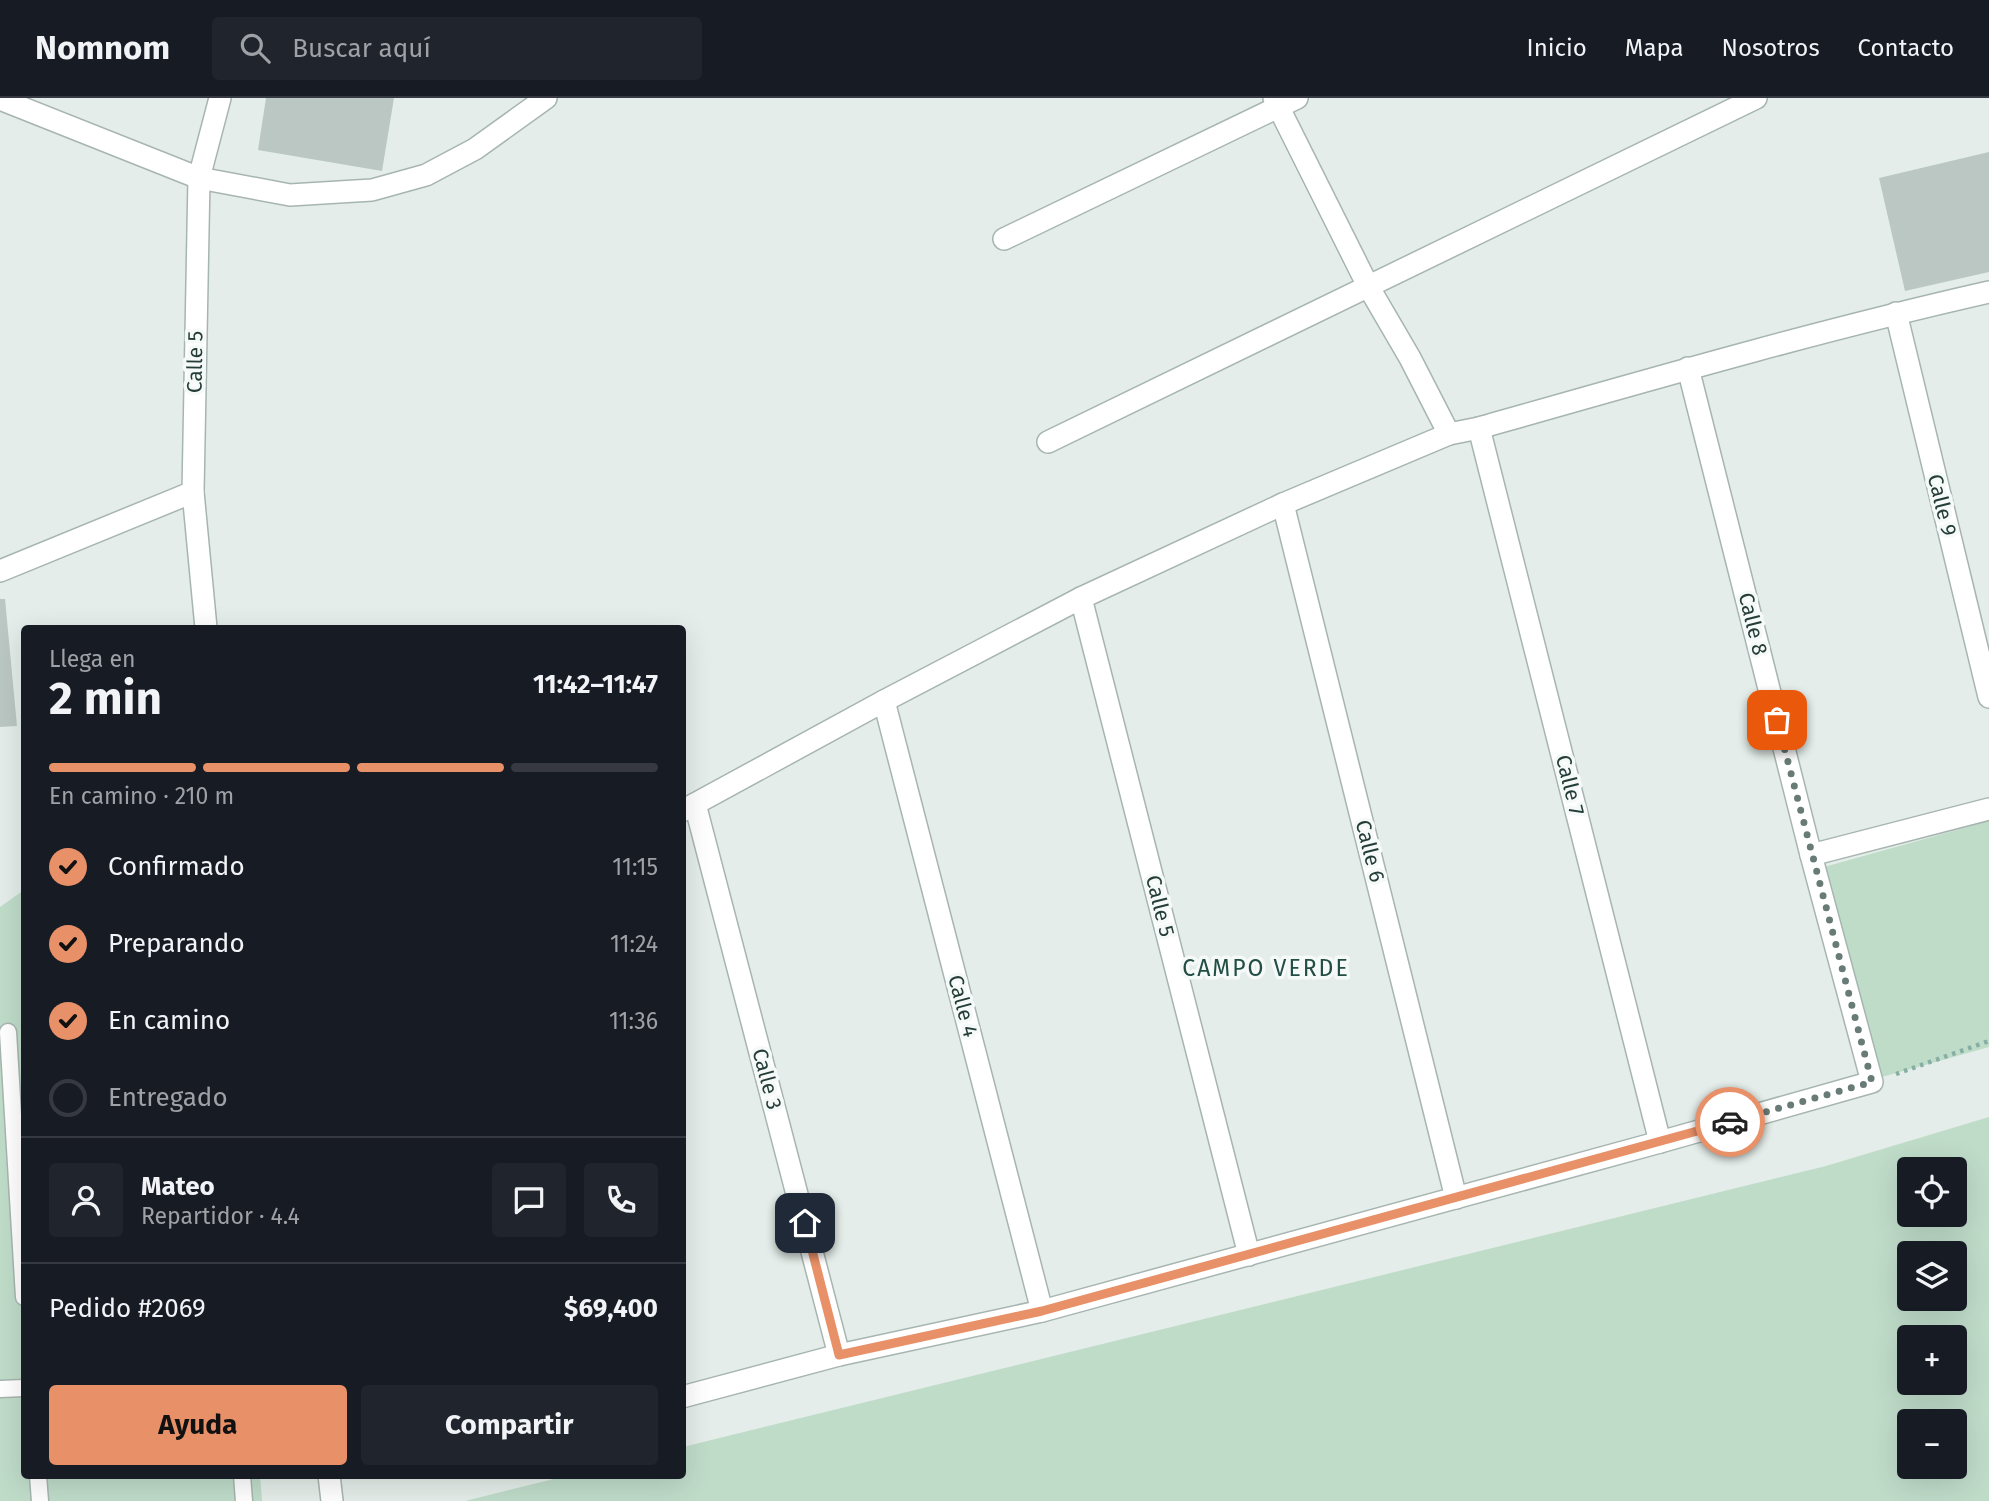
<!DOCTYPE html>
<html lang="es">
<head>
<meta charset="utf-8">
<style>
	:root { --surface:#171b24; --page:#20242c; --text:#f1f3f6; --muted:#9ea1a6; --line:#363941; --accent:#e89067 }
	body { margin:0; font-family:"Fira Sans",sans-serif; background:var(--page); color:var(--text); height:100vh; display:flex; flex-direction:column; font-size:26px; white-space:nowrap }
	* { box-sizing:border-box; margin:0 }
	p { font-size:23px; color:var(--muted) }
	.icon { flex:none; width:38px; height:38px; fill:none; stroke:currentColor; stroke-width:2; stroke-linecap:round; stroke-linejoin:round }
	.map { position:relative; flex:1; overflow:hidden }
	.drawer { position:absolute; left:21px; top:527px; width:665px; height:854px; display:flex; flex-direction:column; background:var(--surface); border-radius:7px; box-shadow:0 7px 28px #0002 }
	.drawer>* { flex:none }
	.fabs { position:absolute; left:1897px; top:1059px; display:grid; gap:14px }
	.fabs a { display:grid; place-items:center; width:70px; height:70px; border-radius:7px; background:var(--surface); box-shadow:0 7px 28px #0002; font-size:35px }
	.pin { position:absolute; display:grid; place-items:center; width:60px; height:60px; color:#fff; margin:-30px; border-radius:14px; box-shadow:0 4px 10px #0006 }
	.courier { position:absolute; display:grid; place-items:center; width:70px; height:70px; margin:-35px; border:5px solid #e89067; border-radius:50%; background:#fff; color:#222; box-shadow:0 2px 9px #0007 }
	.overview em { font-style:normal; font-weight:700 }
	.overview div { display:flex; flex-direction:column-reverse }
	.overview { display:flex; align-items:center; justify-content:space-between; height:119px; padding:0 28px }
	h1 { font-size:46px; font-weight:700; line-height:52px }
	.bar { display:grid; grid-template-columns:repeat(4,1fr); gap:10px 7px; align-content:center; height:84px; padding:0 28px }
	.bar i { height:9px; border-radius:5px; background:var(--line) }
	.bar .active { background:var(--accent) }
	.bar p { grid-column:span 4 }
	.line { display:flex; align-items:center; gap:18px; padding:0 28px; border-top:2px solid var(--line) }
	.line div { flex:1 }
	.round { display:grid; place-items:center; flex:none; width:74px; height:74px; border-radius:7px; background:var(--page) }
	ol { padding:0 28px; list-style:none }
	li { display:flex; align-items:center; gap:21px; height:77px }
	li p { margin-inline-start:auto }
	li .icon { padding:7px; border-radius:50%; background:var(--accent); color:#111; stroke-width:4 }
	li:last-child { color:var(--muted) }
	li i { width:38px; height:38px; border:4px solid var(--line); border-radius:50% }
	.primary-button { display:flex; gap:14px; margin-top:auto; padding:14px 28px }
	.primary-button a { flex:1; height:80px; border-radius:7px; background:var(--accent); color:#111; font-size:28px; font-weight:700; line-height:80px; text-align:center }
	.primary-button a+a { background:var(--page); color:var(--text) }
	header { display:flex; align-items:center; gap:42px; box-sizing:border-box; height:98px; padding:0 35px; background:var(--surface); border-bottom:2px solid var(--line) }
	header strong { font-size:33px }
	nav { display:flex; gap:38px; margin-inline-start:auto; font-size:24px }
	.search { width:490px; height:63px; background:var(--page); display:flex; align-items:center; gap:18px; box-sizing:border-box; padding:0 24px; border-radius:7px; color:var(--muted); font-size:26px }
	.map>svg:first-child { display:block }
	.green { fill:#bfdcc9; fill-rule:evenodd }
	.building { fill:#bac7c3 }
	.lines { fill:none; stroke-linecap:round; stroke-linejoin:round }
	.service-casing { stroke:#a7b5b0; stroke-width:19 }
	.pedestrian-casing { stroke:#a7b5b0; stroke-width:24 }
	.minor-casing { stroke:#a7b5b0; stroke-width:24 }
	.path { stroke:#87aea4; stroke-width:4.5; stroke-dasharray:3.5 5; stroke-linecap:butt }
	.service { stroke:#fff; stroke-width:16 }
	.pedestrian { stroke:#fff; stroke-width:21 }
	.minor { stroke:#fff; stroke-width:21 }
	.done { stroke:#687b76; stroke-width:7; stroke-dasharray:0 12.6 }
	.route { stroke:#e89067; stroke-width:9 }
	.labels { text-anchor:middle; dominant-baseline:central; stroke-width:7; stroke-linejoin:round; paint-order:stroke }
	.street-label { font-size:21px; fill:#253d38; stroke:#f5f9f7 }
	.neighbourhood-label { font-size:23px; letter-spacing:2px; fill:#224e46; stroke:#f5f9f7 }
</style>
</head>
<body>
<header>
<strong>Nomnom</strong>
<div class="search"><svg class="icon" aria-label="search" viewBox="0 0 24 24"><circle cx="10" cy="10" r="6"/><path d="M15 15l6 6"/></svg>Buscar aquí</div>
<nav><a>Inicio</a><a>Mapa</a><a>Nosotros</a><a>Contacto</a></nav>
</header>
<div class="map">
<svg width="1989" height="1403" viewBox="0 0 1989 1403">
	<rect width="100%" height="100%" fill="#e4ede9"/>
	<g class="green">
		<path d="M1989,723v226l-107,30 -58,-210z"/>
		<path d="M24,792v585h236l2,26h-262v-594z"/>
		<path d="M1989,1019v384h-1524l105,-26h112l1,-28 1143,-281zM1909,1071h46v45h-46zM1955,1155v45h-46v-45zM1909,1239h46v45h-46zM1909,1323h46v45h-46z"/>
	</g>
	<g class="building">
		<path d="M266,0h128l-12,73 -124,-21z"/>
		<path d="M1989,54v120l-84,19 -26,-113z"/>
		<path d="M0,501h5l12,127 -17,1z"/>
	</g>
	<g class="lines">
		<defs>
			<g id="service">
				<path d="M8,934l16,265"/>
				<path d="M0,1291l24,-1"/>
				<path d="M38,1377l2,26"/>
				<path d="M242,1377l2,26"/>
			</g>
			<path id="pedestrian" d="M1811,757l178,-46"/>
			<g id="minor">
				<path d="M1274,0l94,188 42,72 39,76"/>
				<path d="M0,1l199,79 91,17 82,-5 54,-15 49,-26 71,-51"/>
				<path d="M1004,141l293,-141"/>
				<path d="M1896,215l93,384"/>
				<path d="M1479,330l181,714"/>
				<path d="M1048,344l708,-344"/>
				<path d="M1283,406l173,694"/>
				<path d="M0,473l193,-79"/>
				<path d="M1081,500l168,657"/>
				<path d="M206,530l-13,-136 6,-314 21,-80"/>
				<path d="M884,603l158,610"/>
				<path d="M695,706l144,551"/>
				<path d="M682,713l202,-110 197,-103 202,-94 166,-70 30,-6c169,-48 338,-97 510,-136"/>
				<path d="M682,1299l157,-42 203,-44 618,-169 212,-60 -61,-227 -123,-487"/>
				<path d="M329,1377l3,26"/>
			</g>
		</defs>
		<use href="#service" class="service-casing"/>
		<use href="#pedestrian" class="pedestrian-casing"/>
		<use href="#minor" class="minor-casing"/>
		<path class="path" d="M1896,976l93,-33"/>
		<use href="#service" class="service"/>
		<use href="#pedestrian" class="pedestrian"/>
		<use href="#minor" class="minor"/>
	</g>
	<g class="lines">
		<path class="done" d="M1730,1024l142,-40 -95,-362"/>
		<path class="route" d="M805,1125l34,132 203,-44 688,-189"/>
	</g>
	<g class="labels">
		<g class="street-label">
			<text transform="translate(195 264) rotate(-89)">Calle 5</text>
			<text transform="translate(1942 407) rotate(76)">Calle 9</text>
			<text transform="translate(1753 526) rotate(76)">Calle 8</text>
			<text transform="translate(1570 687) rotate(76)">Calle 7</text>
			<text transform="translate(1370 753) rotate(76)">Calle 6</text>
			<text transform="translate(1160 808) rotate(76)">Calle 5</text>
			<text transform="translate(963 908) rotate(75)">Calle 4</text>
			<text transform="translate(767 981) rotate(75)">Calle 3</text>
		</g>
		<g class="neighbourhood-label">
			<text x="1266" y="870">CAMPO VERDE</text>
		</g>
	</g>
</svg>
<div class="fabs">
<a><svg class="icon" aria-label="locate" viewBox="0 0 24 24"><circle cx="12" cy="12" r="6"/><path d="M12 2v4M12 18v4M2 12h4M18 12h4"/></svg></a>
<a><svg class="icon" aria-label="layers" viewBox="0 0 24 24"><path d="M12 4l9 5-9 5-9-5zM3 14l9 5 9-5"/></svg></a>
<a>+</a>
<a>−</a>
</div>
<div class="pin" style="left:1777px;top:622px;background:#ea580c"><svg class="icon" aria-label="bag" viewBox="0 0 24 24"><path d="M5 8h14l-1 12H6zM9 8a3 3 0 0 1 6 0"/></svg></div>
<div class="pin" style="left:805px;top:1125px;background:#1f2937"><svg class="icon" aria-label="home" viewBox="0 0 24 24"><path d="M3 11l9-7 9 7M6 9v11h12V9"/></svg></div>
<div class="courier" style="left:1730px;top:1024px"><svg class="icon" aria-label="car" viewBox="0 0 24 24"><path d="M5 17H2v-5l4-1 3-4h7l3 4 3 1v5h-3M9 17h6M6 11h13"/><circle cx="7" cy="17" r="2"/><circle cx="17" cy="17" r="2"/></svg></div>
<section class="drawer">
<div class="overview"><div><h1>2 min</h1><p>Llega en</p></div><em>11:42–11:47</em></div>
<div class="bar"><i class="active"></i><i class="active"></i><i class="active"></i><i></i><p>En camino · 210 m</p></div>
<ol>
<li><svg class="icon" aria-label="check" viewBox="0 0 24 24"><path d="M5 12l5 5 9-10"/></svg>Confirmado<p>11:15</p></li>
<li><svg class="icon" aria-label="check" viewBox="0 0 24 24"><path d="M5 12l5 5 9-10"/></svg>Preparando<p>11:24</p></li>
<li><svg class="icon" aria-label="check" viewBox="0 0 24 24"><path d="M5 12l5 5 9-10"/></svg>En camino<p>11:36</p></li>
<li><i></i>Entregado</li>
</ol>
<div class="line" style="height:126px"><a class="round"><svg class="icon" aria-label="person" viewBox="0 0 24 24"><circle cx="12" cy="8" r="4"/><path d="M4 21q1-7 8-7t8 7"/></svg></a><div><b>Mateo</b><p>Repartidor · 4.4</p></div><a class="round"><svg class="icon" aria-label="chat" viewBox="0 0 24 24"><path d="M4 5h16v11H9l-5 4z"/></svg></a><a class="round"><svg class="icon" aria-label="phone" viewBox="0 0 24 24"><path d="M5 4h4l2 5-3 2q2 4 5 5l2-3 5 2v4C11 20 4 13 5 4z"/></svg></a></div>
<div class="line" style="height:91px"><div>Pedido #2069</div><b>$69,400</b></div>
<div class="primary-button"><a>Ayuda</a><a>Compartir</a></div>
</section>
</div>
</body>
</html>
